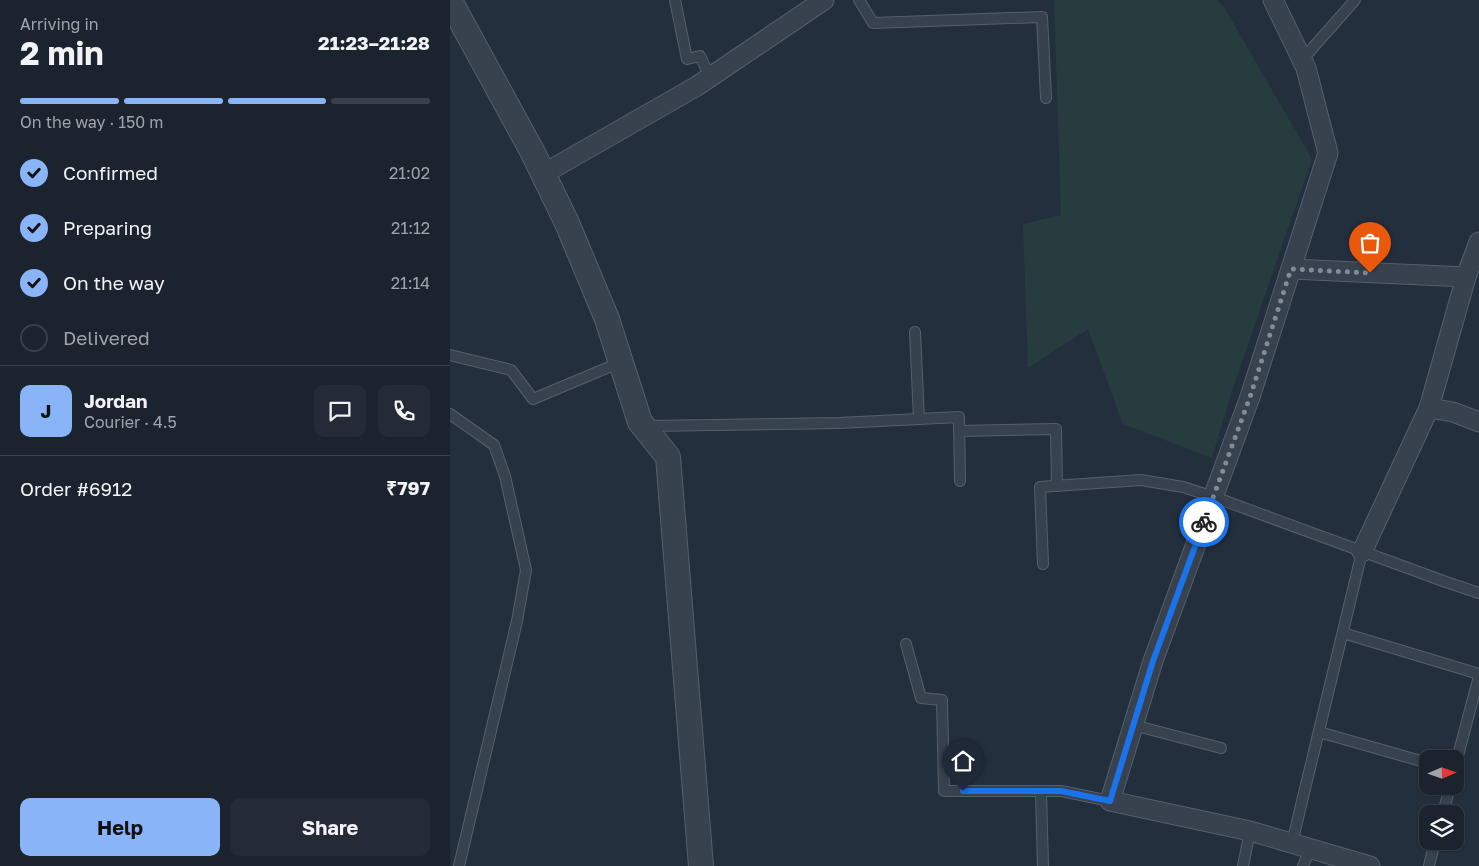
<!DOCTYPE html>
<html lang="en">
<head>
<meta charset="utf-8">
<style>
	:root { --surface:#1b232e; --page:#242b36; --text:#f1f3f6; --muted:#a0a4aa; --line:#39404a; --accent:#8ab4f8 }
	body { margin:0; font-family:"Golos Text",sans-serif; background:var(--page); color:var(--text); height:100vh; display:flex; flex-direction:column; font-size:19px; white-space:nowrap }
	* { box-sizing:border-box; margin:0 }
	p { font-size:16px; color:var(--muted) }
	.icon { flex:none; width:28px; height:28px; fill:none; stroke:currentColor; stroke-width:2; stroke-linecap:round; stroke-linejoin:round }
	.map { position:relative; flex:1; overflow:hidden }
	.sheet { display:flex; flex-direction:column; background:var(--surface); width:450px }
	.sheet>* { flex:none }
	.needle { width:32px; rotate:88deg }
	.buttons { position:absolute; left:969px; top:750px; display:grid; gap:10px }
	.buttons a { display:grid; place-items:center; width:45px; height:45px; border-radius:10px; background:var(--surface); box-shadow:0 1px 4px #0004,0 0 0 1px var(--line); font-size:25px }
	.pin { position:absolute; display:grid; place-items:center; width:42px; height:42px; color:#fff; margin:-51px -21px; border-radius:50% 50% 50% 0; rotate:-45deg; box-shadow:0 0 5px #0007 }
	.pin .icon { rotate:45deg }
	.courier { position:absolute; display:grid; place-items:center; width:50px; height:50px; margin:-25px; border:4px solid #1a73e8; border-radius:50%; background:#fff; color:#222; box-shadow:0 1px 6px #0007 }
	.summary em { font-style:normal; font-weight:700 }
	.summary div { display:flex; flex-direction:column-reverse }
	.summary { display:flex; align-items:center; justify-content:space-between; height:85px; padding:0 20px }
	h1 { font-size:32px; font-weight:700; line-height:38px }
	.bar { display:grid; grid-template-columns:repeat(4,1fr); gap:8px 5px; align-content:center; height:60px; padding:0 20px }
	.bar i { height:6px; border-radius:4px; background:var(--line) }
	.bar .active { background:var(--accent) }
	.bar p { grid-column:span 4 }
	.line { display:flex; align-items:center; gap:12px; padding:0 20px; border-top:1px solid var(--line) }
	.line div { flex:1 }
	.round { display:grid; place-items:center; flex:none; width:52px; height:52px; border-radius:10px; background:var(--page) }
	ol { padding:0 20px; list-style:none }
	li { display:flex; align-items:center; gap:15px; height:55px }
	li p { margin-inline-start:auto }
	li .icon { padding:5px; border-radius:50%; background:var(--accent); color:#111; stroke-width:4 }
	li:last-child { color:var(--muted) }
	li i { width:28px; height:28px; border:2px solid var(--line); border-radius:50% }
	.button { display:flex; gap:10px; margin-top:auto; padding:10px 20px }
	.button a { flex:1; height:58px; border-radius:10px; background:var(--accent); color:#111; font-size:20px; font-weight:700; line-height:58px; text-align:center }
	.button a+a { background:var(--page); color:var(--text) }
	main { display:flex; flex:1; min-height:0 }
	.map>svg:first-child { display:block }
	.green { fill:#263c3f }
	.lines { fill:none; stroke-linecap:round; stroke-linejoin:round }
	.service-casing { stroke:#565f6c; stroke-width:12 }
	.minor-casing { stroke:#565f6c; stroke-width:21 }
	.tertiary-casing { stroke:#565f6c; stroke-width:26 }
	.service { stroke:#38414e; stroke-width:10 }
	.minor { stroke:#38414e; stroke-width:19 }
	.tertiary { stroke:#38414e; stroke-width:24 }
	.done { stroke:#828b98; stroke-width:5; stroke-dasharray:0 9 }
	.route { stroke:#1a73e8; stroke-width:6 }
</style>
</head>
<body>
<main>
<section class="sheet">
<div class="summary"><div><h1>2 min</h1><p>Arriving in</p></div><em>21:23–21:28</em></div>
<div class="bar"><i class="active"></i><i class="active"></i><i class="active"></i><i></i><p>On the way · 150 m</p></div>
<ol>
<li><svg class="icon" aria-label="check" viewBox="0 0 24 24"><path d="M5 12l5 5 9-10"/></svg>Confirmed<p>21:02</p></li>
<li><svg class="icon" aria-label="check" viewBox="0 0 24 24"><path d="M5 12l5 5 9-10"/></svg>Preparing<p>21:12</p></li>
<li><svg class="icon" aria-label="check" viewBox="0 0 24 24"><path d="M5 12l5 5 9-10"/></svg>On the way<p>21:14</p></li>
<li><i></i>Delivered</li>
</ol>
<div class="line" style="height:90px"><b class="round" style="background:var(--accent);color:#111">J</b><div><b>Jordan</b><p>Courier · 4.5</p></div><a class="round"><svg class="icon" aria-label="chat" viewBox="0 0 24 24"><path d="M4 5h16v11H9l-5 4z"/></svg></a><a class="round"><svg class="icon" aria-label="phone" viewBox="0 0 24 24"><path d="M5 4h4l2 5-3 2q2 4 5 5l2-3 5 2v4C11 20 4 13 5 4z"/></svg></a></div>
<div class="line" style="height:65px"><div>Order #6912</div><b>₹797</b></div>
<div class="button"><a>Help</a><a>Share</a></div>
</section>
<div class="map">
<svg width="1029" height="866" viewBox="0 0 1029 866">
	<rect width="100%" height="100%" fill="#242f3e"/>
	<path class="green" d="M604,0h163l7,7 88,152 -80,232 -20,67 -89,-34 -35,-95 -60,39 -5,-144 38,-9z"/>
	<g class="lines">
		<defs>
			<g id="service">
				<path d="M225,0l12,59 13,-3 10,21"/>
				<path d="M409,0l14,23 169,-6 4,81"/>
				<path d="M852,60l53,-60"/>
				<path d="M465,332l4,87"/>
				<path d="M0,355l61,15 22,29 88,-37"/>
				<path d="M0,414l44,31 11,31 21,94 -9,51 -58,245"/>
				<path d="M197,426l192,-3 120,-6 1,64"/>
				<path d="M509,431l97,-2 1,57"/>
				<path d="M593,564l-3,-77 101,-7 42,7 31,10 232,85 33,11"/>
				<path d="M893,633l136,41"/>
				<path d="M456,644l15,54 21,2 2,91h117l49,10"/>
				<path d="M683,725l88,23"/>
				<path d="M869,732l109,31"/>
				<path d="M1005,767l24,-91"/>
				<path d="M591,791l2,75"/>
				<path d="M993,814l7,-28"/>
				<path d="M842,843l70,-291"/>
				<path d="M793,866l7,-35"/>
				<path d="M853,866l7,-17"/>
				<path d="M979,866l6,-25"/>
			</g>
			<g id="minor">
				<path d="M823,0l33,68 22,85 -78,244 -97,264 -43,140 140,30 120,35"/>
				<path d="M93,174l154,-88 127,-86"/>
				<path d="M841,269l175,8 13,-35"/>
				<path d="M979,408l24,4 26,10"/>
				<path d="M912,552l67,-144 37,-131"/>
			</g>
			<path id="tertiary" d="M0,1l82,150 35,72 40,96 33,103 28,35 33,409"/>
		</defs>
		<use href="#service" class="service-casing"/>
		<use href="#minor" class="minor-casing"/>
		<use href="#tertiary" class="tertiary-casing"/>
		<use href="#service" class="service"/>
		<use href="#minor" class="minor"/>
		<use href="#tertiary" class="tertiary"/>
	</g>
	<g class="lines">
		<path class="done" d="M754,522l46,-125 41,-128 79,4"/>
		<path class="route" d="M513,791h98l49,10 43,-140 51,-139"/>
	</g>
</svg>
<div class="buttons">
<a><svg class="needle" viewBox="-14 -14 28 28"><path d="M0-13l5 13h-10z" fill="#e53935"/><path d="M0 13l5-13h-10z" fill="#a0a4aa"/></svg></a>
<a><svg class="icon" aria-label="layers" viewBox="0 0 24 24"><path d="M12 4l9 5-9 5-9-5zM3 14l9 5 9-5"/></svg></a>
</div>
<div class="pin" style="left:920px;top:273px;background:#ea580c"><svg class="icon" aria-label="bag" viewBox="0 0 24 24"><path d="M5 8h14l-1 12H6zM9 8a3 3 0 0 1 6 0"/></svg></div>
<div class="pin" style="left:513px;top:791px;background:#1f2937"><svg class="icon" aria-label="home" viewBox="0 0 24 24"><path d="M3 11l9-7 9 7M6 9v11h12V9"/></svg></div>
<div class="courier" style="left:754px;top:522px"><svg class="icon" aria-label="bike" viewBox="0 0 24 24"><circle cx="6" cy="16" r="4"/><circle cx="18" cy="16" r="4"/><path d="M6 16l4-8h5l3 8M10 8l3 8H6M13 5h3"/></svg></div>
</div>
</main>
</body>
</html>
